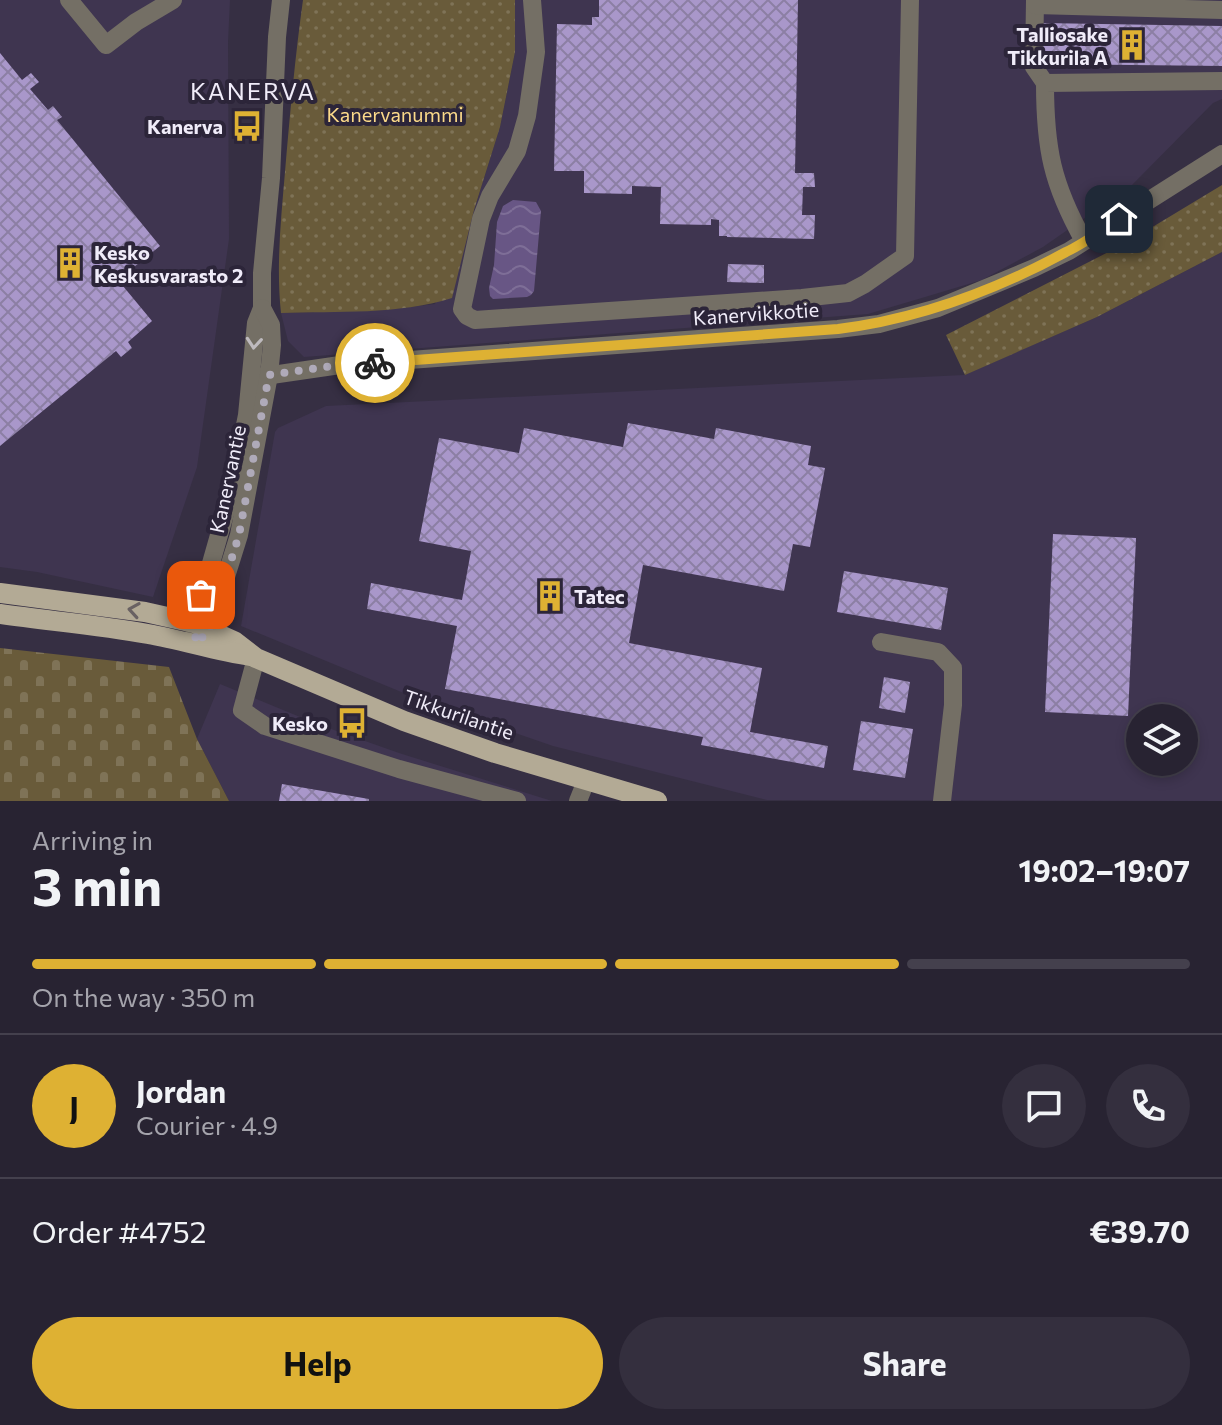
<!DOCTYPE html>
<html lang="en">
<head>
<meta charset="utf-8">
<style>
	:root { --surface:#282332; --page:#342f3e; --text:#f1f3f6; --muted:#a5a4ac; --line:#44404d; --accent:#deb133 }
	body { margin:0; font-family:Commissioner,sans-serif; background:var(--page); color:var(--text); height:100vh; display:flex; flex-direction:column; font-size:30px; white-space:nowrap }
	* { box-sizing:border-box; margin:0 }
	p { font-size:26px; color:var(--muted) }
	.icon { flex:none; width:44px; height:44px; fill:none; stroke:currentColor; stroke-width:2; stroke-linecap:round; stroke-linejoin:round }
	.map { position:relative; height:801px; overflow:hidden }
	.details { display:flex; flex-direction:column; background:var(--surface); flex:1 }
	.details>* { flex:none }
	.controls { position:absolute; left:1126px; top:704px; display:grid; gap:16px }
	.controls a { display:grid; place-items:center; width:72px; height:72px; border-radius:50%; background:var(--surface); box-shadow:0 4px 12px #0003,0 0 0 2px var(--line); font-size:40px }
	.pin { position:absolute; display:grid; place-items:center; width:68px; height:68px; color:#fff; margin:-34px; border-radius:16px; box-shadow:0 4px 12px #0006 }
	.courier { position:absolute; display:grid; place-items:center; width:80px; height:80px; margin:-40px; border:6px solid #deb133; border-radius:50%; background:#fff; color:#222; box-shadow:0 2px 10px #0007 }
	.head em { font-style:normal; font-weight:700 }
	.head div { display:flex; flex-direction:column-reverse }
	.head { display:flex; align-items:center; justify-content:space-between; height:136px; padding:0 32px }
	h1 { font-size:52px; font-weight:700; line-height:60px }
	.bar { display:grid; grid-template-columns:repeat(4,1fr); gap:12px 8px; align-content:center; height:96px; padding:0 32px }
	.bar i { height:10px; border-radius:6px; background:var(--line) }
	.bar .on { background:var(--accent) }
	.bar p { grid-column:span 4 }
	.line { display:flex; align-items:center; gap:20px; padding:0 32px; border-top:2px solid var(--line) }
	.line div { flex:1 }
	.round { display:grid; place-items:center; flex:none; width:84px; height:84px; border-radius:42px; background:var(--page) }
	.action { display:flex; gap:16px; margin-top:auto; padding:16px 32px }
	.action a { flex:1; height:92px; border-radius:48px; background:var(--accent); color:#111; font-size:32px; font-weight:700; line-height:92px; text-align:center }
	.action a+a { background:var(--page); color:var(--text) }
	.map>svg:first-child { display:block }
	.built { fill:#3f3550; fill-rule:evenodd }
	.cemetery { fill:url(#cemetery-stones) }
	.park { fill:url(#park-dots) }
	.water { fill:url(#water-waves) }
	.building { fill:url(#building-cross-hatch) }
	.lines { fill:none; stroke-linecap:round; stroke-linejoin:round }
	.minor { stroke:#746f65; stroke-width:18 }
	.major { stroke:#b3aa95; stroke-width:20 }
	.oneway { stroke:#bebabe }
	.oneway2 { stroke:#696162 }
	.done { stroke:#afaab9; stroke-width:8; stroke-dasharray:0 14.4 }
	.route { stroke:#deb133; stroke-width:10 }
	.labels { text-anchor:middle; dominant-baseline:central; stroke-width:8; stroke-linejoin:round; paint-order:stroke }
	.poi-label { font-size:20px; font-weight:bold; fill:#f0ecf9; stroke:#2c2539; text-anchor:end }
	.park-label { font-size:20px; fill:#fcda8a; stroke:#2c2539 }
	.street-label { font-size:20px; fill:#f0ecf9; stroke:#2c2539 }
	.quarter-label { font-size:24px; letter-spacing:2px; fill:#f0ecf9; stroke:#2c2539 }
</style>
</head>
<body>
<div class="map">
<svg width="1222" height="801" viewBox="0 0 1222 801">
	<defs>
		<pattern id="cemetery-stones" width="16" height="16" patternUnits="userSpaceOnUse" patternTransform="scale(2)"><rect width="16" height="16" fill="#695b3a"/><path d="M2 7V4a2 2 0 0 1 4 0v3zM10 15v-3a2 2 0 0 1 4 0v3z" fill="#7f7357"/></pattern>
		<pattern id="park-dots" width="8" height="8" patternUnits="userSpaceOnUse" patternTransform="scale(2)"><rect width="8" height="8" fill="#695b3a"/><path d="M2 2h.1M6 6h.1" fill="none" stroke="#7f7357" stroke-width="1.8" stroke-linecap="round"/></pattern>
		<pattern id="water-waves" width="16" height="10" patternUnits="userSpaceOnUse" patternTransform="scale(2)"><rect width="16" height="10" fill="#685685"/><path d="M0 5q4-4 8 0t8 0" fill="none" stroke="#7e6e97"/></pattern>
		<pattern id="building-cross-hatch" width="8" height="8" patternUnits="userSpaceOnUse" patternTransform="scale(2)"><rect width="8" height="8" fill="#a997ca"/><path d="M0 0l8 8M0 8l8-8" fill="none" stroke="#8c7fa4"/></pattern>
	</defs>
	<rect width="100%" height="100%" fill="#362f43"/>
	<g class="built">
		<path d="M0,0h230l-2,42 1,197 -32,228 -44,130 -116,-25 -37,-5z"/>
		<path d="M515,0h707v99l-9,4 -81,82 -89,62 -61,33 -114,34 -564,43 -16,-16 -7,-28 103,-3 51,-6 39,-94 26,-83 15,-75z"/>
		<path d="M1222,252v549l-455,-1 -214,-54 -125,-43 -187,-77 34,-194 3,-4 48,-22 638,-31 133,-58zM1140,718h44v44h-44z"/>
		<path d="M220,684l97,40 82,29 153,48h-323l-32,-62z"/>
	</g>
	<path class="cemetery" d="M0,648l169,19 28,72 32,62h-229z"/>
	<g class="park">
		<path d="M303,0h212v52l-15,75 -26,83 -22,88c-54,17 -115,13 -171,15 -5,-47 0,-94 4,-141 5,-58 10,-115 18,-172z"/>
		<path d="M1222,185v67l-125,65 -132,58 -19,-40 180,-92z"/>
	</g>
	<path class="water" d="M513,200l23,2 5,9 -7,80 -3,4 -4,2 -34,2 -3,-3 -1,-8 5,-23 3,-43 6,-16z"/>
	<g class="building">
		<path d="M599,0h199l-3,173h19l1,14h-12l-1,28h13l-1,24 -87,-2v-1h-8v-16l-8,-1v6l-51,-1 1,-37 -29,-1v8l-48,-1v-22h-30l3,-147 35,1v-8h7z"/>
		<path d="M1042,23l180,3v40l-181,-2z"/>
		<path d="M0,53l22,27 9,-7 8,9 -9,7 18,21 5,-4 9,11 -5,3 103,126 -42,34 34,41 -24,21 4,6 -11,9 -5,-6 -116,95z"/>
		<path d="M728,264l36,1v18l-37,-1z"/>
		<path d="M628,423l86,16 2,-11 95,18 -3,19 17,3 -15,79 -17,-3 -9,47 -141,-26 -14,78 133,25 -12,64 78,14 -4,22 -123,-23 2,-8 -258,-48 12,-63 -90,-17 4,-26 91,17 9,-49 -52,-10 20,-103 80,15 5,-25 99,19z"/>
		<path d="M1053,534l83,4 -8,178 -83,-4z"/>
		<path d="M844,571l104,17 -7,42 -104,-18z"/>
		<path d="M884,677l26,5 -5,31 -26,-5z"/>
		<path d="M861,721l52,8 -8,49 -52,-8z"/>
		<path d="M282,784l87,15v2h-90z"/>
	</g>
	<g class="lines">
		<g class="minor">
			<path d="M69,0l37,45 30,-23 37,-22"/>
			<path d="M532,0l4,52 -9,64 -10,35 -27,45 -9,23 -19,90 5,7 8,4 327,-22 46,-5 17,-9 40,-28 5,-256"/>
			<path d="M1035,0l-1,67 11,16"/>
			<path d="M1035,5l187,5"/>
			<path d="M1084,241c-32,-57 -39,-93 -39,-158l177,-2"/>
			<path d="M252,378l88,-13 498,-36 41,-5 59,-16 96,-40 35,-17 153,-97"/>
			<path d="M195,636l-1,-13 39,-137 14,-71 9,-92 6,-15v-35l9,-95 6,-141 4,-37"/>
			<path d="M199,640l10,-9 30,-96 30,-160 3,-30 -1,-20 -9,-17"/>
			<path d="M881,642l57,10 15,16v37l-11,96"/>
			<path d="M256,658l-14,52 23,16 134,43 118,32"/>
			<path d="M578,801l8,-20"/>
		</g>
		<g class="major">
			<path d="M0,593l145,19 49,11 40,18 22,17 148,63 91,32 162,48"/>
			<path d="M0,614c49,7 99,11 148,20 35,6 68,17 103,22"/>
		</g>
	</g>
	<defs><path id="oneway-chevron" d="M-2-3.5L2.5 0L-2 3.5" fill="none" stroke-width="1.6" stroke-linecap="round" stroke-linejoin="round" transform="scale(2)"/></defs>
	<use class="oneway" href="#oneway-chevron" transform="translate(254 343) rotate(95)"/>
	<use class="oneway2" href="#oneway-chevron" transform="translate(134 610) rotate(-171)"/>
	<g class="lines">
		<path class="done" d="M201,595l-7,28 2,20 13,-12 30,-96 30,-160 71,-10 35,-2"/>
		<path class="route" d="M375,363l463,-34c81,-10 156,-38 228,-77 19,-9 36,-22 53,-33"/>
	</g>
	<defs>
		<symbol id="building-bare" viewBox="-9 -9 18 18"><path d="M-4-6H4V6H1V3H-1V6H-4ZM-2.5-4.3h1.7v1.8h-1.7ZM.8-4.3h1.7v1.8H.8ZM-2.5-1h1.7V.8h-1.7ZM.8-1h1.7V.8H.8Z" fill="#deb133" stroke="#2c2539" stroke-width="2.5" paint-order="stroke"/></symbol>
		<symbol id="bus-bare" viewBox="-9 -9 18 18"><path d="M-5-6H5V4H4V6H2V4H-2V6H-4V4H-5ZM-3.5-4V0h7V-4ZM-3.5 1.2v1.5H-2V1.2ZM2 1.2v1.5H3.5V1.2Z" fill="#deb133" stroke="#2c2539" stroke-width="2.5" paint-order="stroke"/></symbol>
	</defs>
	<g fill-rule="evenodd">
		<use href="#building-bare" x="1110" y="23" width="44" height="44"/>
		<use href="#bus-bare" x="225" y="104" width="44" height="44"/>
		<use href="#building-bare" x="48" y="241" width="44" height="44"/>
		<use href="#building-bare" x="528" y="574" width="44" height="44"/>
		<use href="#bus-bare" x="330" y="701" width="44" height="44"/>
	</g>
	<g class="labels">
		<g class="poi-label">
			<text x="1108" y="34">Talliosake<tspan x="1108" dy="23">Tikkurila A</tspan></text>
			<text x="223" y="126">Kanerva</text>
			<text x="94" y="252" text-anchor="start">Kesko<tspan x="94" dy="23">Keskusvarasto 2</tspan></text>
			<text x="574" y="596" text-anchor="start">Tatec</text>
			<text x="328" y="723">Kesko</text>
		</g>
		<g class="park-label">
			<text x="395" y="114">Kanervanummi</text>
		</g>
		<g class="street-label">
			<text transform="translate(756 313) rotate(-4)">Kanervikkotie</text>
			<text transform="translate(227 479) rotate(-78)">Kanervantie</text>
			<text transform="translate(459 714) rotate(19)">Tikkurilantie</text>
		</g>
		<g class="quarter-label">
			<text x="253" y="90">KANERVA</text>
		</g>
	</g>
</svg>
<div class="controls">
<a><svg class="icon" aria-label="layers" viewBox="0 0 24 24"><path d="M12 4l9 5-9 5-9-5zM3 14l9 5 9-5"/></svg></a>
</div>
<div class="pin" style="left:201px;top:595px;background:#ea580c"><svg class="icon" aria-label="bag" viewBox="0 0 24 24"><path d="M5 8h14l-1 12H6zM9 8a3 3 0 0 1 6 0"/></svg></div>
<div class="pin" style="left:1119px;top:219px;background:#1f2937"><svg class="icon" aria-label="home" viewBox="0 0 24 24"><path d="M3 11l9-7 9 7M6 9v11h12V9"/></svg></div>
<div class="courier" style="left:375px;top:363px"><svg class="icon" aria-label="bike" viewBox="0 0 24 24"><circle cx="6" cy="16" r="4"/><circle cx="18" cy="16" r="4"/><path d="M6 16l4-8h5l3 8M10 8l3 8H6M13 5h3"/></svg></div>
</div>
<section class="details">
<div class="head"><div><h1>3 min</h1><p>Arriving in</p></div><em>19:02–19:07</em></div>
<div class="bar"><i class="on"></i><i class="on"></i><i class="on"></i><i></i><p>On the way · 350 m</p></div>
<div class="line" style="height:144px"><b class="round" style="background:var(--accent);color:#111">J</b><div><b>Jordan</b><p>Courier · 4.9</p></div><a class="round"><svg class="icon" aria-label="chat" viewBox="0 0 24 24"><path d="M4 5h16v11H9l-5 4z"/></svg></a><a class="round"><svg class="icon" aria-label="phone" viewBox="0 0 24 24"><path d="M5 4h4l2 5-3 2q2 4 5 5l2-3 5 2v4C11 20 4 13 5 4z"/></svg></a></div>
<div class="line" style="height:104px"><div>Order #4752</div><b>€39.70</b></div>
<div class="action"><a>Help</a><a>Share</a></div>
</section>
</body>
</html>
